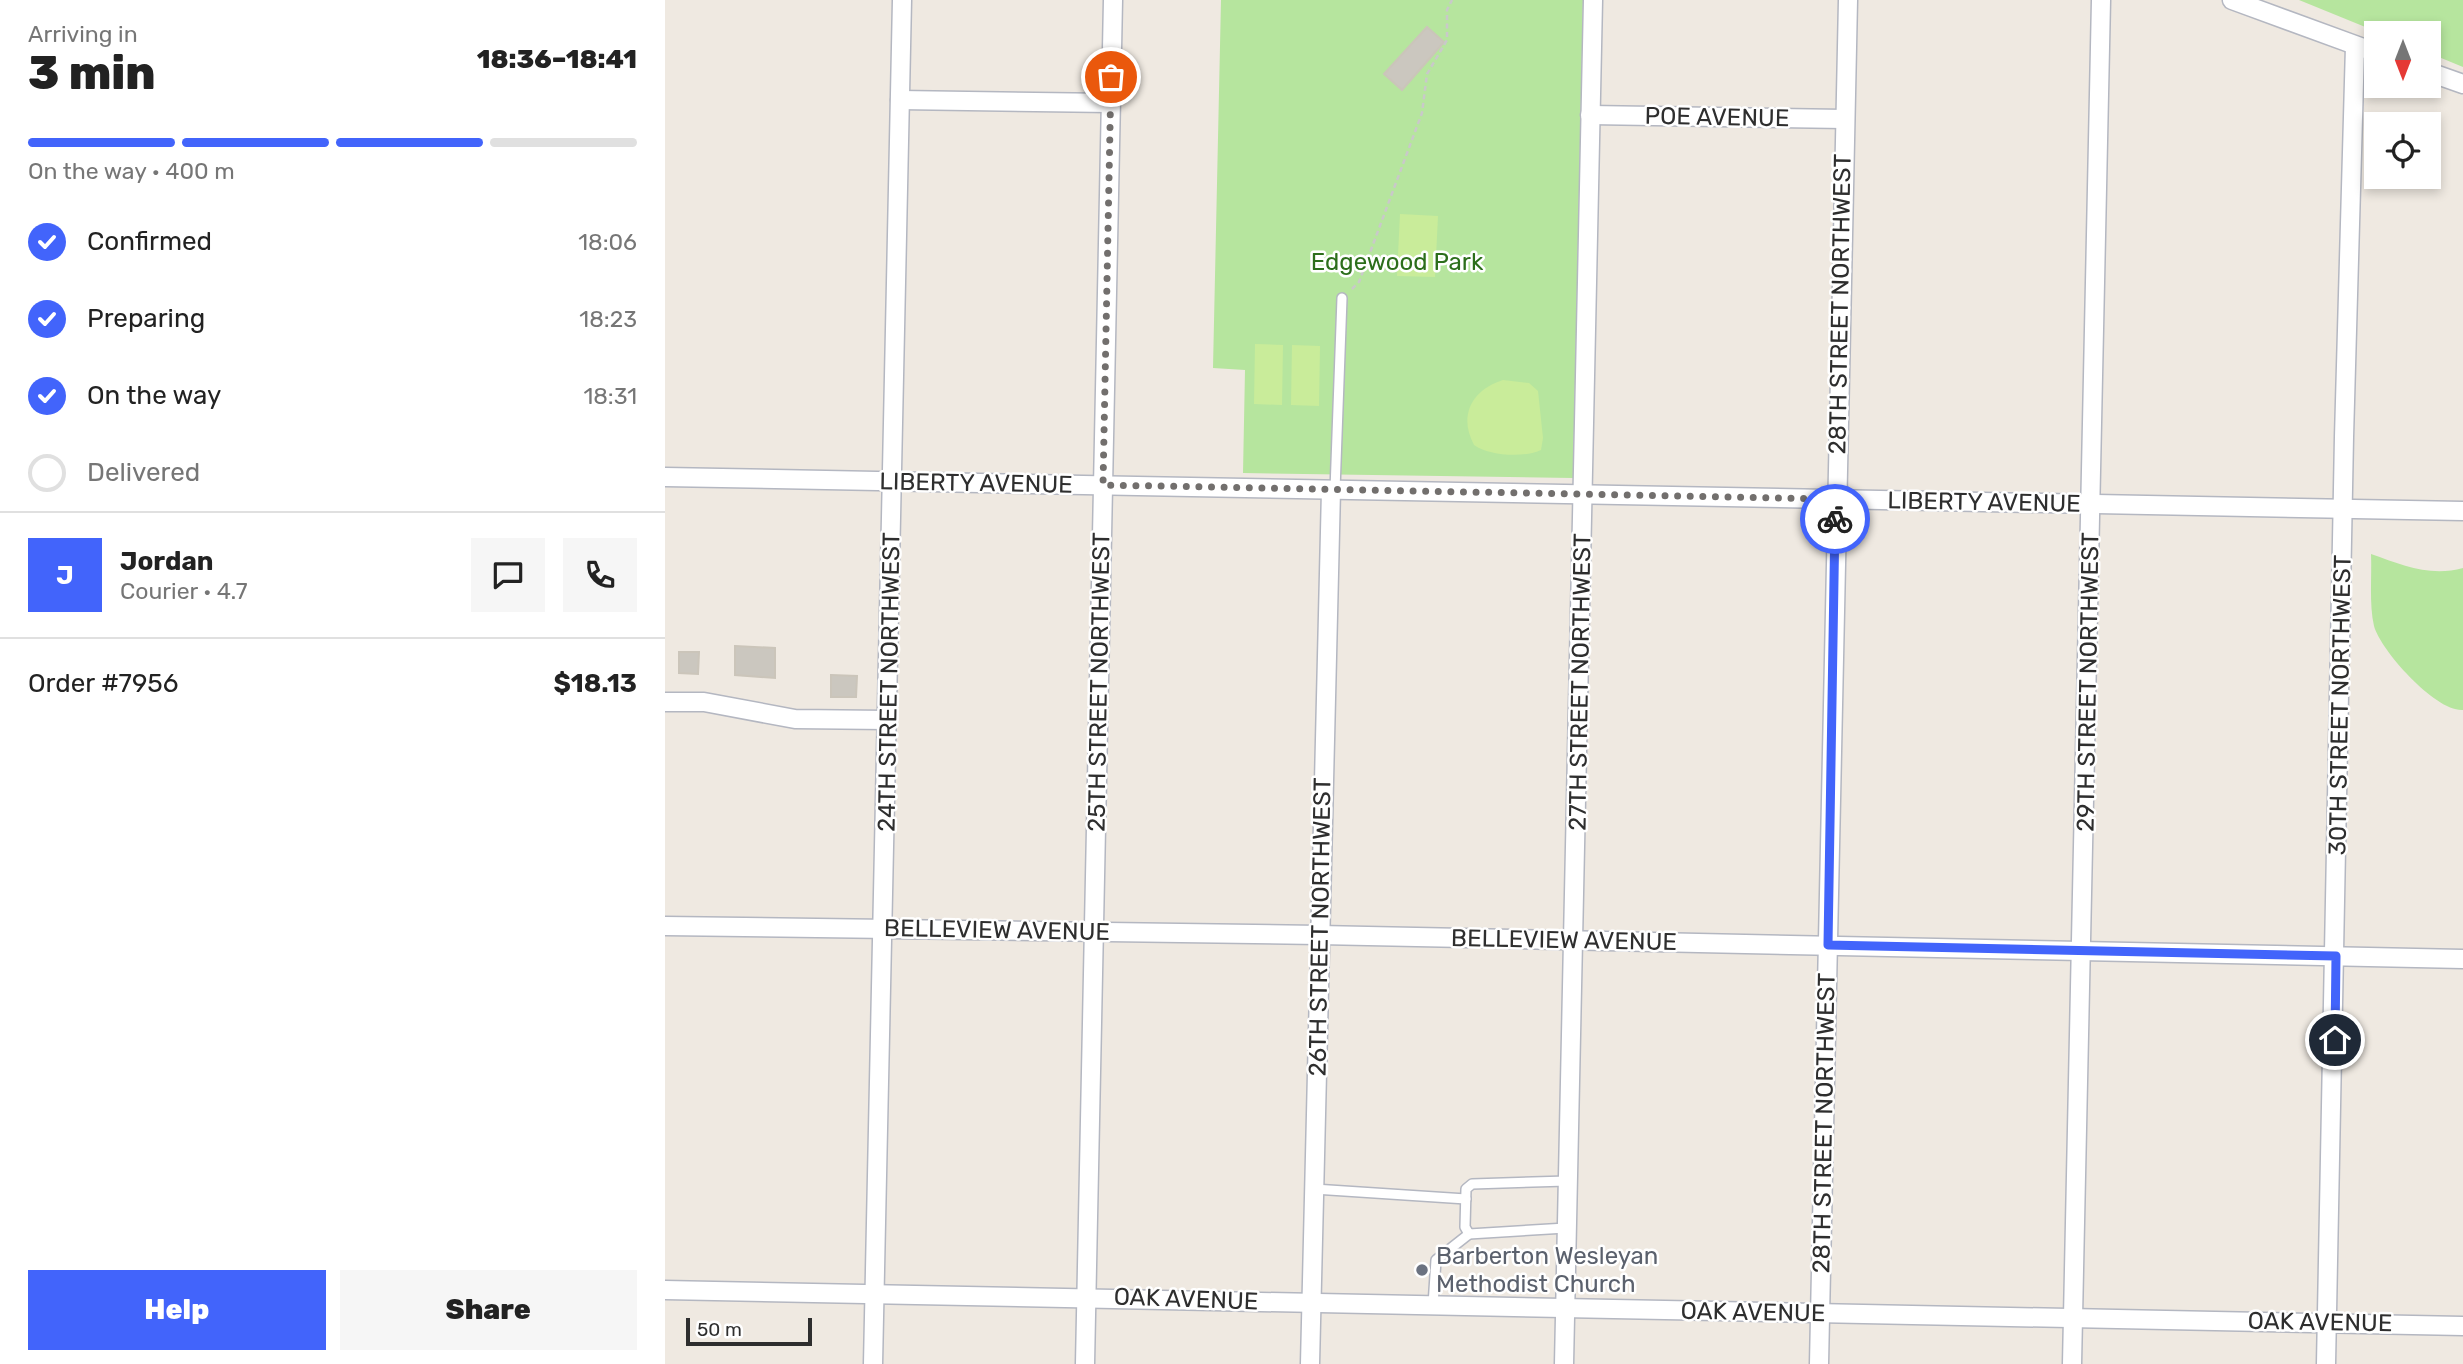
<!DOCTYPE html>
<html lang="en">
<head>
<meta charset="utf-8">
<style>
	:root { --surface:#fff; --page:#f6f6f6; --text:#222; --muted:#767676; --line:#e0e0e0; --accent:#4264fb }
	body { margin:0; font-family:Rubik,sans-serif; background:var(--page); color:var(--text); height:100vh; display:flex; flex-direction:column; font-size:26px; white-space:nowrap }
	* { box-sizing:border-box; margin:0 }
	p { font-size:23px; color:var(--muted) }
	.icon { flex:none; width:38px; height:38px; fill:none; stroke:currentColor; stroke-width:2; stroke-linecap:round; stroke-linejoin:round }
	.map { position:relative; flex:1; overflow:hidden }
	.panel { display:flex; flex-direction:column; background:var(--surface); width:665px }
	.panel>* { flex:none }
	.needle { width:46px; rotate:180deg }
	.fabs { position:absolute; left:1699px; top:21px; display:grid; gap:14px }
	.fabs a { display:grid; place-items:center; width:77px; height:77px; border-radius:0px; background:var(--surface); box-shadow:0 4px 10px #0003; font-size:35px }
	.scale { position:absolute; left:21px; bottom:18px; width:126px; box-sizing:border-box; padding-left:7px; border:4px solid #2e2e2e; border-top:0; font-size:19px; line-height:24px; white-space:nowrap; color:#2e2e2e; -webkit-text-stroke:5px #fff; paint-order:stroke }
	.pin { position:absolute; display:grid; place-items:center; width:60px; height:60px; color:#fff; margin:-30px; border:4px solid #fff; border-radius:50%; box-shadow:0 2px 7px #0007 }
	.courier { position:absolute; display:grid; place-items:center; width:70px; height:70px; margin:-35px; border:5px solid #4264fb; border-radius:50%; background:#fff; color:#222; box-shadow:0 2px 9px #0007 }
	.summary em { font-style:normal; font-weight:800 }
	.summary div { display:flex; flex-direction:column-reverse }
	.summary { display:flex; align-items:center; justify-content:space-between; height:119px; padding:0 28px }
	h1 { font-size:46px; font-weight:800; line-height:52px }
	.bar { display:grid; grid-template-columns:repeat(4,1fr); gap:10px 7px; align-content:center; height:84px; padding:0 28px }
	.bar i { height:9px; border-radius:5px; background:var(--line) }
	.bar .current { background:var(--accent) }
	.bar p { grid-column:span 4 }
	.line { display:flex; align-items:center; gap:18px; padding:0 28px; border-top:2px solid var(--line) }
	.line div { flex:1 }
	.round { display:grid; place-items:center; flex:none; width:74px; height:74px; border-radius:0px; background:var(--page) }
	ol { padding:0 28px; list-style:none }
	li { display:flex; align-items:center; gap:21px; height:77px }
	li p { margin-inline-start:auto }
	li .icon { padding:7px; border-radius:50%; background:var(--accent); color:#fff; stroke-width:4 }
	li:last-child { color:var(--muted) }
	li i { width:38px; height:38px; border:4px solid var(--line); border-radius:50% }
	.button { display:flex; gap:14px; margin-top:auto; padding:14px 28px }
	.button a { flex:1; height:80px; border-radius:0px; background:var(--accent); color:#fff; font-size:28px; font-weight:800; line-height:80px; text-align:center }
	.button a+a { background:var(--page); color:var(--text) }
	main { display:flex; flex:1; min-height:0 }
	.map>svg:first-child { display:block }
	.green { fill:#b6e59e }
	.pitch { fill:#c9ec9a }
	.building { fill:#cbc7bf; stroke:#cbc5ba; stroke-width:2 }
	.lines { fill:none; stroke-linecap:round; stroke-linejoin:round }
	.service-casing { stroke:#b4b7c1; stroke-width:12 }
	.minor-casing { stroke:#b4b7c1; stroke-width:21 }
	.path { stroke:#c9c9c9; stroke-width:2.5; stroke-dasharray:5 3.5; stroke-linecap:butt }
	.service { stroke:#fff; stroke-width:9 }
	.minor { stroke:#fff; stroke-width:18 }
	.done { stroke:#726f6d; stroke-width:7; stroke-dasharray:0 12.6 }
	.route { stroke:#4264fb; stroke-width:9 }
	.worship-dot { fill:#6b7280; stroke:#fff; stroke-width:2.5 }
	.labels { text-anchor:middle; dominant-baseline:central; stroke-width:5; stroke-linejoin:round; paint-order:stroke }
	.street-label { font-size:24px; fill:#2e2e2e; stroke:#fff }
	.park-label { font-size:24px; fill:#2c6e1b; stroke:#fff }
	.worship-label { font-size:24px; fill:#5b616d; stroke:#fff; text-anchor:start }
</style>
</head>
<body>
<main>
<section class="panel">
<div class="summary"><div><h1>3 min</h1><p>Arriving in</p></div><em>18:36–18:41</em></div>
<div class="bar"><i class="current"></i><i class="current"></i><i class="current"></i><i></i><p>On the way · 400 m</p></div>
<ol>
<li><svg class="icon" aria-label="check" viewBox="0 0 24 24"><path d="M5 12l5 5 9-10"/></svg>Confirmed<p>18:06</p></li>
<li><svg class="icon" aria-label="check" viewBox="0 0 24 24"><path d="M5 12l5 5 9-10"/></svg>Preparing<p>18:23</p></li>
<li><svg class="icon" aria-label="check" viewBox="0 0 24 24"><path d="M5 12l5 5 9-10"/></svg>On the way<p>18:31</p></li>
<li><i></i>Delivered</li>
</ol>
<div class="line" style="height:126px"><b class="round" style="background:var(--accent);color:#fff">J</b><div><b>Jordan</b><p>Courier · 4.7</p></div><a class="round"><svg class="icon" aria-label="chat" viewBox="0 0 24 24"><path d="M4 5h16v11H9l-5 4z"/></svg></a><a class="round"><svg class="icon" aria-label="phone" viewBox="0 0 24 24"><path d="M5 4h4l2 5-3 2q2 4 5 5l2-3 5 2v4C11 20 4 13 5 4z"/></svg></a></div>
<div class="line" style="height:91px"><div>Order #7956</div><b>$18.13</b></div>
<div class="button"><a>Help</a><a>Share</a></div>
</section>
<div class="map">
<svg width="1798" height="1364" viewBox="0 0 1798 1364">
	<rect width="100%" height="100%" fill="#efe9e1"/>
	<g class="green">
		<path d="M556,0h362l-10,478 -330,-5 2,-103 -32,-2z"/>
		<path d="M1634,0h164v67l-34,-14v-20h-49z"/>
		<path d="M1706,554c31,11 59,23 92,14v142c-27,2 -82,-59 -89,-84 -5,-22 -2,-50 -3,-72z"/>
	</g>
	<g class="pitch">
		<path d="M735,214l38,2 -3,61 -38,-1z"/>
		<path d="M590,344l28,1 -1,60 -28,-1z"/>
		<path d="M627,345l28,1 -1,60 -28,-1z"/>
		<path d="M838,380l26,3 9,8 5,47 -2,12c-17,8 -52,6 -67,-5 -16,-30 -2,-55 29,-65z"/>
	</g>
	<g class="building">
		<path d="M762,27l17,15 -42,48 -18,-16z"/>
		<path d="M70,646l40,2v30l-40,-3z"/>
		<path d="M14,652h20l-1,22 -19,-1z"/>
		<path d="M166,675l26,1 -1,21h-25z"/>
	</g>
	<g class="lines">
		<defs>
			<g id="service">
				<path d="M670,490l7,-192"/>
				<path d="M649,1189l152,10"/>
				<path d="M901,1228l-97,6 -4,-7 1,-38 6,-5 95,-3"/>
				<path d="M768,1305l3,-45 33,-26"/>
			</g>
			<g id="minor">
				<path d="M1567,0l145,53"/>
				<path d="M1764,72l34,12"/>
				<path d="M235,100l211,3"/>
				<path d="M925,115l255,4"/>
				<path d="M0,477l1798,34"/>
				<path d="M0,702h39l91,17 92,1"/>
				<path d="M0,926l654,9 1144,24"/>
				<path d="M0,1290l1798,36"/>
				<path d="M208,1364l29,-1364"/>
				<path d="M420,1364l28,-1364"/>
				<path d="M645,1364l21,-874"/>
				<path d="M899,1364l29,-1364"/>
				<path d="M1154,1364l29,-1364"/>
				<path d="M1407,1364l29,-1364"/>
				<path d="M1661,1364l18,-927 11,-391"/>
			</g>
		</defs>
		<use href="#service" class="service-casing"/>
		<use href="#minor" class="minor-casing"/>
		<path class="path" d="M687,289l7,-7 63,-169 5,-39 20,-34v-30l5,-10"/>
		<use href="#service" class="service"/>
		<use href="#minor" class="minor"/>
	</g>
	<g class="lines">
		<path class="done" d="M446,77l-8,408 733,14 -1,20"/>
		<path class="route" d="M1170,519l-7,426 508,11 -1,84"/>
	</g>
	<circle class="worship-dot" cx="757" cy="1270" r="7"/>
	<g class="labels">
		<g class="street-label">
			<text transform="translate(1052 117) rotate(1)">POE AVENUE</text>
			<text transform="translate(1175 304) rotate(-89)">28TH STREET NORTHWEST</text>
			<text transform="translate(311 483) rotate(1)">LIBERTY AVENUE</text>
			<text transform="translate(1319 502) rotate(1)">LIBERTY AVENUE</text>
			<text transform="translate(224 682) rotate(-89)">24TH STREET NORTHWEST</text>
			<text transform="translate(434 682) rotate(-89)">25TH STREET NORTHWEST</text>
			<text transform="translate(915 682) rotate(-89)">27TH STREET NORTHWEST</text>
			<text transform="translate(1423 682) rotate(-89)">29TH STREET NORTHWEST</text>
			<text transform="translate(1675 705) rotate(-89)">30TH STREET NORTHWEST</text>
			<text transform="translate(655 927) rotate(-89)">26TH STREET NORTHWEST</text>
			<text transform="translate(332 930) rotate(1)">BELLEVIEW AVENUE</text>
			<text transform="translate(899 940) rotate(1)">BELLEVIEW AVENUE</text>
			<text transform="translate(1159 1123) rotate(-89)">28TH STREET NORTHWEST</text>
			<text transform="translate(521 1299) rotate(2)">OAK AVENUE</text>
			<text transform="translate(1088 1312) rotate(1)">OAK AVENUE</text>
			<text transform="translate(1655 1322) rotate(1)">OAK AVENUE</text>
		</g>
		<g class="park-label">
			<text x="732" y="262">Edgewood Park</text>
		</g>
		<g class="worship-label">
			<text x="771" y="1256">Barberton Wesleyan<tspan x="771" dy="28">Methodist Church</tspan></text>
		</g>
	</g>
</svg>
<div class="fabs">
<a><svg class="needle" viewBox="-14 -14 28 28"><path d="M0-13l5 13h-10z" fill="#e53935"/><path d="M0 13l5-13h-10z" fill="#767676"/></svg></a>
<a><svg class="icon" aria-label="locate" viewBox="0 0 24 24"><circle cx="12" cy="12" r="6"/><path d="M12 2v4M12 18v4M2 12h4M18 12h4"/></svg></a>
</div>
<div class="scale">50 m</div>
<div class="pin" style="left:446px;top:77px;background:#ea580c"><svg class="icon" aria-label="bag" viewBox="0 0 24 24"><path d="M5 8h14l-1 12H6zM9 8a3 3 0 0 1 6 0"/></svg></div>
<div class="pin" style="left:1670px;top:1040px;background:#1f2937"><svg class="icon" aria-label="home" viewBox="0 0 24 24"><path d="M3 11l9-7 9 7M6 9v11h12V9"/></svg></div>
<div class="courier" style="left:1170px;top:519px"><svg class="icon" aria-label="bike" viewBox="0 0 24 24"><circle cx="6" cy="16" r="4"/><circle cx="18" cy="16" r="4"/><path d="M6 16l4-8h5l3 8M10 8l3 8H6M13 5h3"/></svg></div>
</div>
</main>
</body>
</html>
